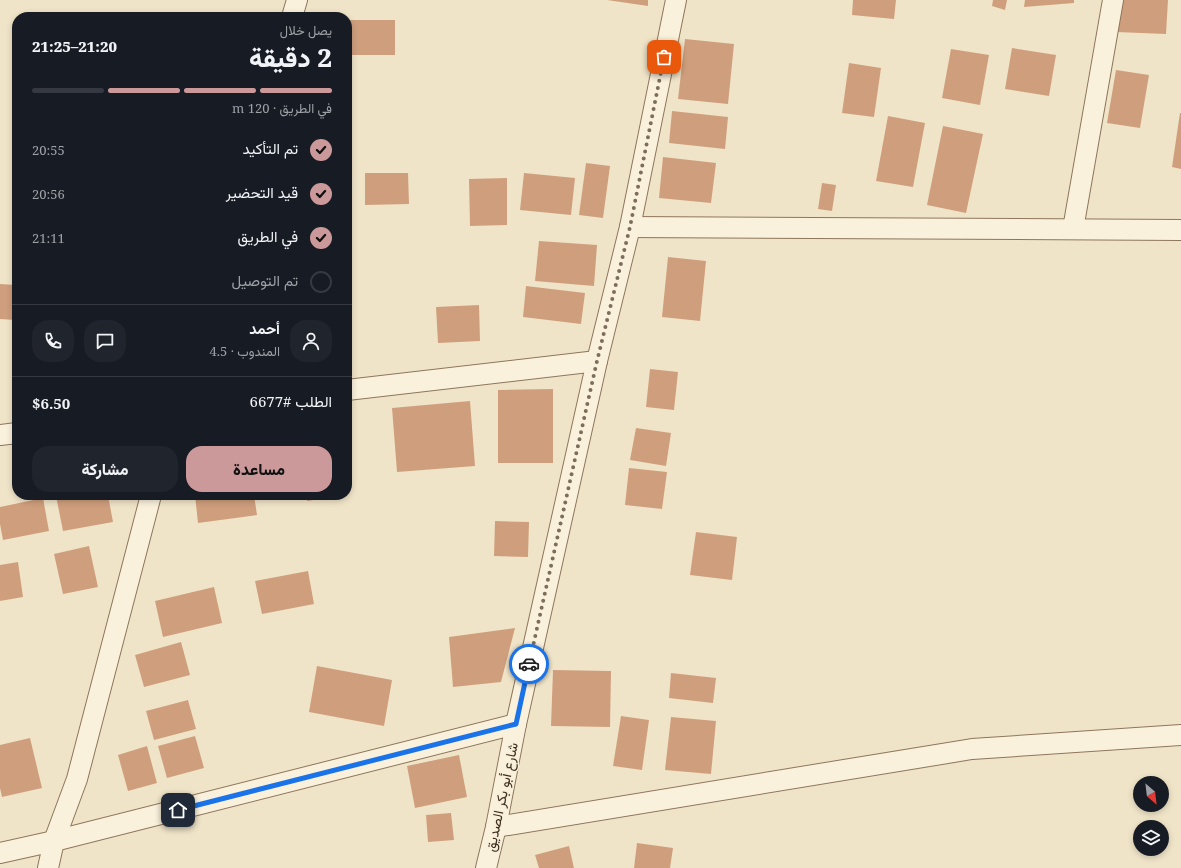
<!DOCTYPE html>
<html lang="ar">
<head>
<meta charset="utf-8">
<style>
	:root { --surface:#171b24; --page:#20242c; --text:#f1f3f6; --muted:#9ea1a6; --line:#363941; --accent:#cc999b }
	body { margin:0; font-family:"Noto Serif",Vazirmatn,serif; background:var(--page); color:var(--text); direction:rtl; height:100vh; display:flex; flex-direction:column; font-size:15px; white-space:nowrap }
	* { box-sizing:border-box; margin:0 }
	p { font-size:13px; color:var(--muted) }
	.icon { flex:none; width:22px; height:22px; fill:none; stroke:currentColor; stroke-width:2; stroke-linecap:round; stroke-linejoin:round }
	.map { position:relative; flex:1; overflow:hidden; direction:ltr }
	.details { position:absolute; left:12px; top:12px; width:340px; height:488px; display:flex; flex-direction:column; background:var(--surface); border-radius:16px; box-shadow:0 2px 6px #0003; direction:rtl }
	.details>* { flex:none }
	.needle { width:26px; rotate:152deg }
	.buttons { position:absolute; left:1133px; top:776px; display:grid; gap:8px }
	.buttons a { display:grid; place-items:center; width:36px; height:36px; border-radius:50%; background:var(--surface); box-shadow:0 2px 6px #0003; font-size:20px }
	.pin { position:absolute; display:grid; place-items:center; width:34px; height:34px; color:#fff; margin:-17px; border-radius:8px; box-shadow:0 2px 6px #0006 }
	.courier { position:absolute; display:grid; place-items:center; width:40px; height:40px; margin:-20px; border:3px solid #1a73e8; border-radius:50%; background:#fff; color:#222; box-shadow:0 1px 5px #0007 }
	.headline em { font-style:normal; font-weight:800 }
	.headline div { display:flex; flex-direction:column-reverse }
	.headline { display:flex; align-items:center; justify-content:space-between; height:68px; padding:0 20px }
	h1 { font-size:26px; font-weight:800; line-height:30px }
	.bar { display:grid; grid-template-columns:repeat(4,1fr); gap:6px 4px; align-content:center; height:48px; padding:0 20px }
	.bar i { height:5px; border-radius:3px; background:var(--line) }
	.bar .on { background:var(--accent) }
	.bar p { grid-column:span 4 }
	.line { display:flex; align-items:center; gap:10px; padding:0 20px; border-top:1px solid var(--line) }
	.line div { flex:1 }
	.round { display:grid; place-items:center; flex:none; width:42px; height:42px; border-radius:16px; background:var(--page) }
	ol { padding:0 20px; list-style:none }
	li { display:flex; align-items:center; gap:12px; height:44px }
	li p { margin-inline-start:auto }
	li .icon { padding:4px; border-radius:50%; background:var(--accent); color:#111; stroke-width:4 }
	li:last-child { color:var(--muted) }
	li i { width:22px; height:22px; border:2px solid var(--line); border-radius:50% }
	.primary-button { display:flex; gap:8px; margin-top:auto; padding:8px 20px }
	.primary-button a { flex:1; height:46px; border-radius:16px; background:var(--accent); color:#111; font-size:16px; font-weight:800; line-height:46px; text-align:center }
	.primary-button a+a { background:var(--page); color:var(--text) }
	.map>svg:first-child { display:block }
	.building { fill:#cf9f7d }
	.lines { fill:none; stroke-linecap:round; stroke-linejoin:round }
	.street-casing { stroke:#8d765c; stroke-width:22 }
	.street { stroke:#faf1dc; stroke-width:20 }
	.done { stroke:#7c6e5b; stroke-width:4; stroke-dasharray:0 7.2 }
	.route { stroke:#1a73e8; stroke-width:5 }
	.labels { text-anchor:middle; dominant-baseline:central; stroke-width:3; stroke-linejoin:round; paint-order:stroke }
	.street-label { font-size:14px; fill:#3d2e20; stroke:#f7eed8 }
</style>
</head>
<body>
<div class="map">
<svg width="1181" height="868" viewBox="0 0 1181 868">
	<rect width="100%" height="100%" fill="#f0e4c8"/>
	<g class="building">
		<path d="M607,0h41v6z"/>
		<path d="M853,0h43l-2,19 -42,-4z"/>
		<path d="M993,0h14l-2,10 -13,-4z"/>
		<path d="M1025,0h49v3l-50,4z"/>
		<path d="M1118,0h50l-2,34 -50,-2z"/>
		<path d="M49,12l28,4 -1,1h-27z"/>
		<rect x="347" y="20" width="48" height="35"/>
		<path d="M685,39l49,5 -6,60 -50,-5z"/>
		<path d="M1012,48l44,7 -7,41 -44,-7z"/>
		<path d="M951,49l38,6 -9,50 -38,-7z"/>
		<path d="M849,63l32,5 -7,49 -32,-4z"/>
		<path d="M1116,70l33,5 -9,53 -33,-5z"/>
		<path d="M672,111l56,6 -3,32 -56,-6z"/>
		<path d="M1180,113h1v56l-9,-2z"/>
		<path d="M888,116l37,7 -12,64 -37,-6z"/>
		<path d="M943,126l40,8 -17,79 -39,-8z"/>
		<path d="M663,157l53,6 -5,40 -52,-5z"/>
		<path d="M586,163l24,3 -7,52 -24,-3z"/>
		<path d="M365,173h43l1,31 -44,1z"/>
		<path d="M524,173l51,5 -4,37 -51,-5z"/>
		<path d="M507,178v47l-37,1 -1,-47z"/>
		<path d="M822,183l14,2 -4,26 -14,-2z"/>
		<path d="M539,241l58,4 -3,41 -59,-5z"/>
		<path d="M668,257l38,4 -6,60 -38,-4z"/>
		<path d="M0,284l16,1 -1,35 -15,-1z"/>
		<path d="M526,286l59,7 -4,31 -58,-7z"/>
		<path d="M479,305l1,36 -42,2 -2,-36z"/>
		<path d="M650,369l28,3 -4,38 -28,-3z"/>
		<path d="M553,389v74h-55v-73z"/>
		<path d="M470,401l5,65 -78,6 -5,-64z"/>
		<path d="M636,428l35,5 -5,33 -36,-6z"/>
		<path d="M629,468l38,4 -5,37 -37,-4z"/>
		<path d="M62,495h46l5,27 -50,9 -7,-35z"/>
		<path d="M195,495h59l3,20 -59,8z"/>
		<path d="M307,495h32v1l-32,5z"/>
		<path d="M43,498l6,33 -46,9 -3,-16v-17z"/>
		<path d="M495,521l34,1 -1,35 -34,-1z"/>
		<path d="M696,532l41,5 -5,43 -42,-5z"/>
		<path d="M89,546l9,41 -35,7 -9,-40z"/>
		<path d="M18,562l5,35 -23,4v-36z"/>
		<path d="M308,571l6,33 -52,10 -7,-33z"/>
		<path d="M214,587l8,36 -59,14 -8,-36z"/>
		<path d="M515,628l-14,54 -48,5 -4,-50z"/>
		<path d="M181,642l9,33 -46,12 -9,-32z"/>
		<path d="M317,666l75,14 -8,46 -75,-14z"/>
		<path d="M553,670l58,1 -1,56 -59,-1z"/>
		<path d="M671,673l45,5 -3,25 -44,-5z"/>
		<path d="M188,700l8,29 -42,11 -8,-29z"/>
		<path d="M621,716l28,4 -7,50 -29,-4z"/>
		<path d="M671,717l45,4 -5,53 -46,-4z"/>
		<path d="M195,736l9,32 -37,10 -9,-32z"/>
		<path d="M30,738l12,50 -40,9 -2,-9v-43z"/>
		<path d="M147,746l10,37 -29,8 -10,-36z"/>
		<path d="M459,755l8,42 -52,11 -8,-42z"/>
		<path d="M451,813l3,27 -26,2 -2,-27z"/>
		<path d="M637,843l36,5 -3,20h-36z"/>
		<path d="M569,846l5,22h-35l-4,-13z"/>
	</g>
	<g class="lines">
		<defs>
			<g id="street">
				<path d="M292,17l5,-17"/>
				<path d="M630,227l551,3"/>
				<path d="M1073,229l40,-229"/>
				<path d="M347,390l250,-29"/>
				<path d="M0,435l17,-2"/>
				<path d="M496,827l476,-78 209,-14"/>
				<path d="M0,853l54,-12 462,-117"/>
				<path d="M48,868l6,-27 23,-62 74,-284"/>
				<path d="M486,868l10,-41 20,-103 81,-363 33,-134 46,-227"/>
			</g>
		</defs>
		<use href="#street" class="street-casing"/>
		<use href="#street" class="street"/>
	</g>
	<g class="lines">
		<path class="done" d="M529,664l68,-303 33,-134 34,-170"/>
		<path class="route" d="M178,810l338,-86 13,-60"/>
	</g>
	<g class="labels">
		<g class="street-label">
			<text transform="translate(501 797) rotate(-78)">شارع أبو بكر الصديق</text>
		</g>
	</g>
</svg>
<div class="buttons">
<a><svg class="needle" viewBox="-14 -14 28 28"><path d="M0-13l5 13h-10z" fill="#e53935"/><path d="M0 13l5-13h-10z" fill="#9ea1a6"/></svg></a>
<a><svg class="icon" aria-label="layers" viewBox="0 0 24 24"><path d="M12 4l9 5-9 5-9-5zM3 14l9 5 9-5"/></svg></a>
</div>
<div class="pin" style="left:664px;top:57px;background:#ea580c"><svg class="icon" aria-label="bag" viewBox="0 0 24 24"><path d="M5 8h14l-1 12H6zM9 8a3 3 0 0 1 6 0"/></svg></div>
<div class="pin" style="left:178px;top:810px;background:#1f2937"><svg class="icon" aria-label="home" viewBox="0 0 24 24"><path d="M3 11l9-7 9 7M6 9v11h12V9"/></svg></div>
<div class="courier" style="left:529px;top:664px"><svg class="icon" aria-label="car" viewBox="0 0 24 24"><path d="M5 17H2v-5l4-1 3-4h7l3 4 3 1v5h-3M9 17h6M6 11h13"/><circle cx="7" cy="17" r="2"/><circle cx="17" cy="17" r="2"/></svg></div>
<section class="details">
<div class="headline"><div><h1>2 دقيقة</h1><p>يصل خلال</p></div><em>21:20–21:25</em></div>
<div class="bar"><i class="on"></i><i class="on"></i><i class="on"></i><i></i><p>في الطريق · 120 m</p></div>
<ol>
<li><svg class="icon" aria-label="check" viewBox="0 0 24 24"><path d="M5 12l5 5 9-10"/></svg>تم التأكيد<p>20:55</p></li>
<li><svg class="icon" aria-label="check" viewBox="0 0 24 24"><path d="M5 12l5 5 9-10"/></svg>قيد التحضير<p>20:56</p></li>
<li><svg class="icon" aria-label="check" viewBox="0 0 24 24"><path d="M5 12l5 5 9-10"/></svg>في الطريق<p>21:11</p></li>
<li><i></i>تم التوصيل</li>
</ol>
<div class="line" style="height:72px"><a class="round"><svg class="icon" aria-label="person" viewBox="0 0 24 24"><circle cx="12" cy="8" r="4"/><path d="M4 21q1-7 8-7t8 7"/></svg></a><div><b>أحمد</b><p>المندوب · 4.5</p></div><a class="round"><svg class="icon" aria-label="chat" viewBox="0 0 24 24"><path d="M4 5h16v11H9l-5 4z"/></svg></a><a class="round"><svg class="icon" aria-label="phone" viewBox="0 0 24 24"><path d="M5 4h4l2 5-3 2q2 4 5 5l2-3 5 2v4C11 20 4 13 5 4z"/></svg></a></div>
<div class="line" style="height:52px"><div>الطلب #6677</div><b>$6.50</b></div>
<div class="primary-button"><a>مساعدة</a><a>مشاركة</a></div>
</section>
</div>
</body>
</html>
